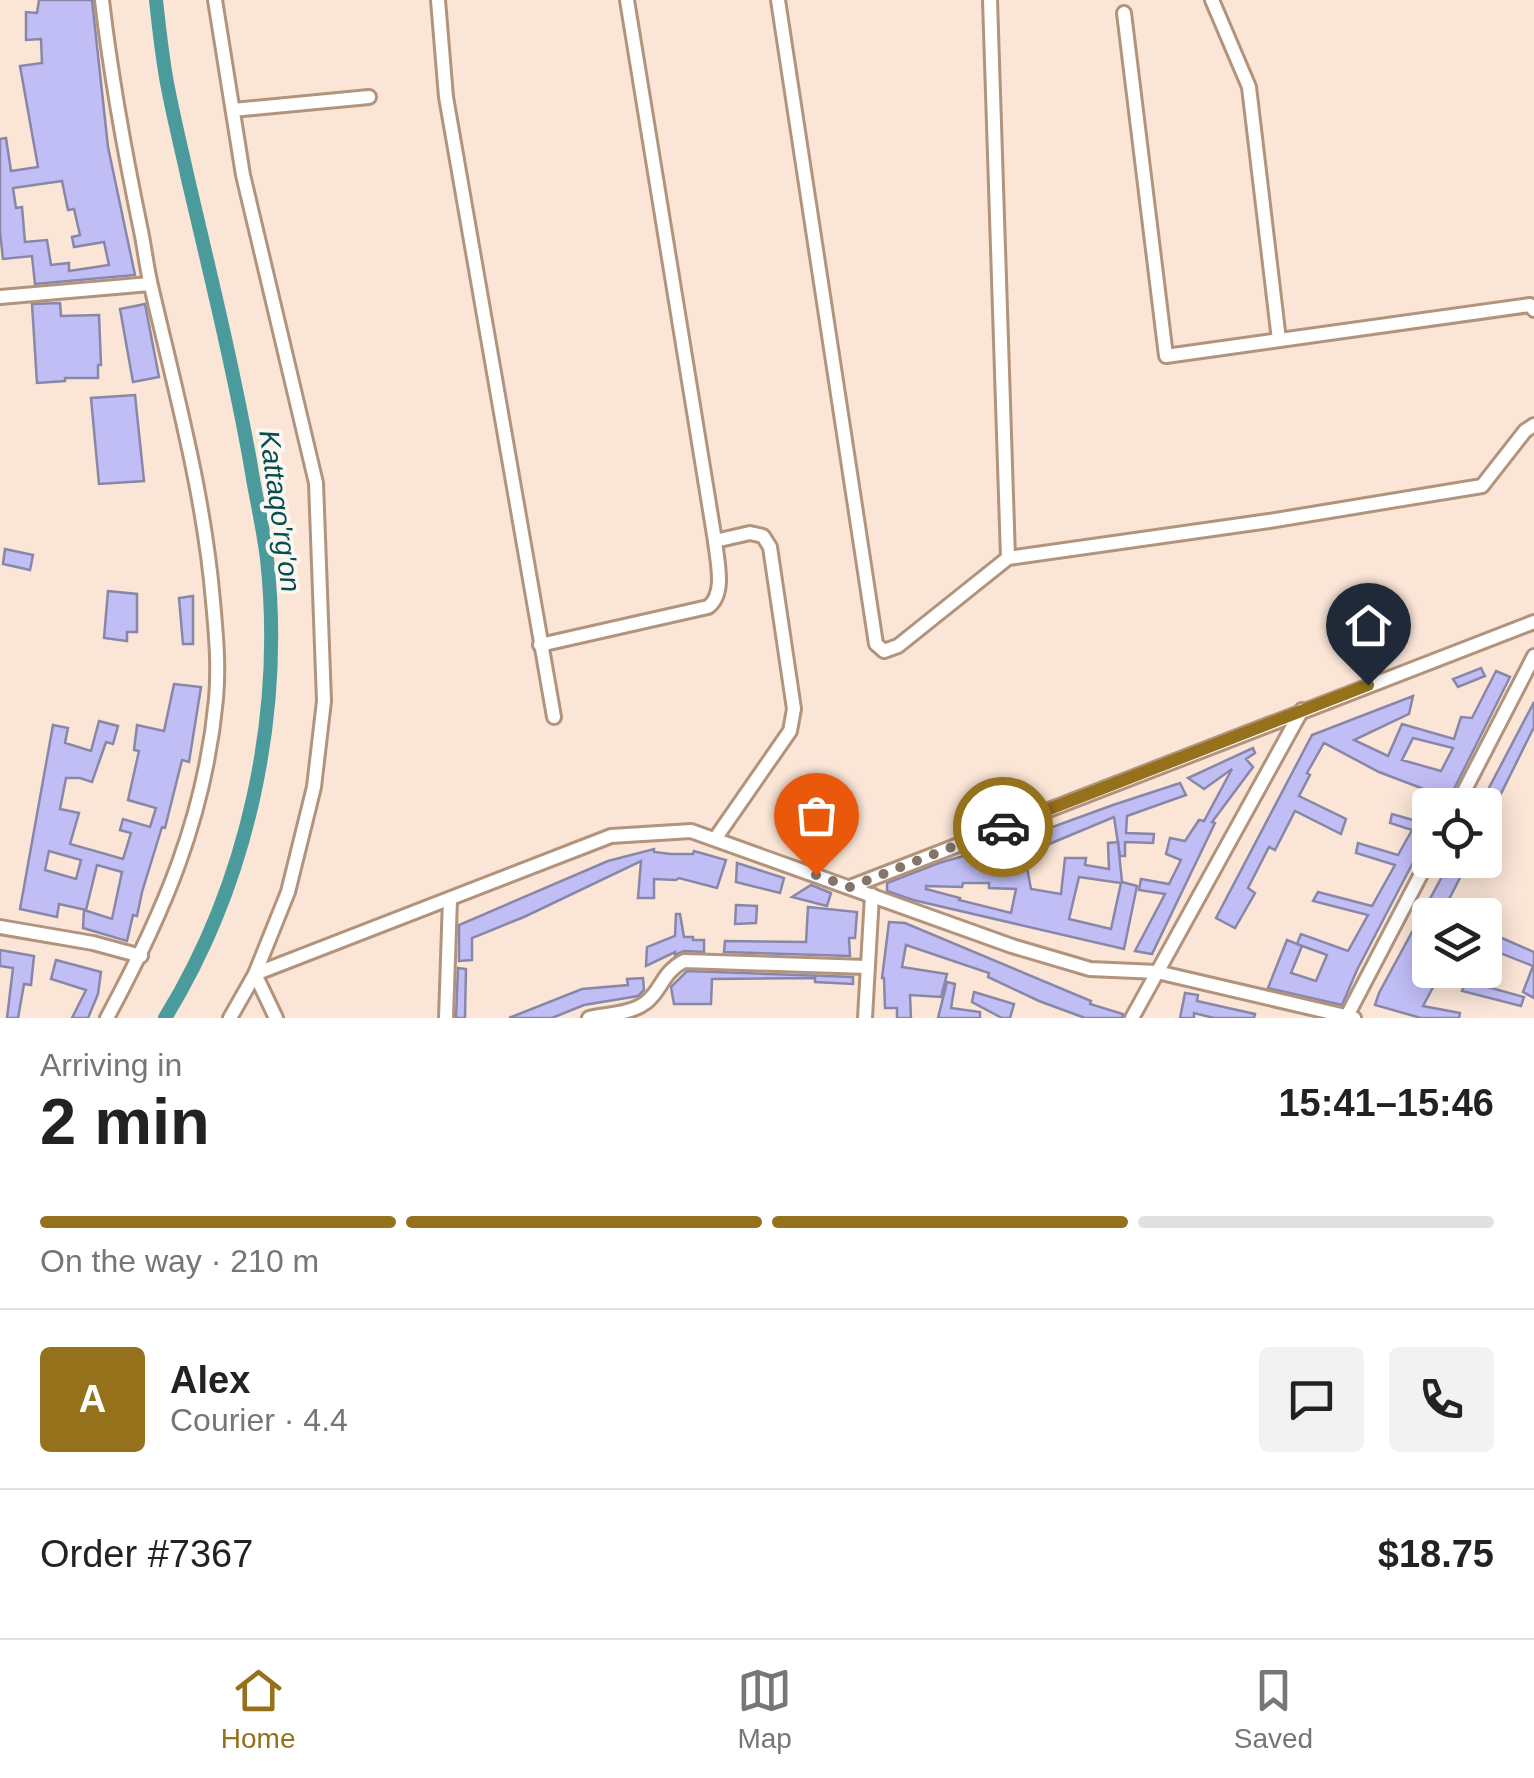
<!DOCTYPE html>
<html lang="en">
<head>
<meta charset="utf-8">
<style>
	:root { --surface:#fff; --page:#f2f2f2; --text:#222; --muted:#767676; --line:#e0e0e0; --accent:#96711b }
	body { margin:0; font-family:Helvetica,sans-serif; background:var(--page); color:var(--text); height:100vh; display:flex; flex-direction:column; font-size:38px; white-space:nowrap }
	* { box-sizing:border-box; margin:0 }
	p { font-size:32px; color:var(--muted) }
	.icon { flex:none; width:55px; height:55px; fill:none; stroke:currentColor; stroke-width:2; stroke-linecap:round; stroke-linejoin:round }
	.map { position:relative; height:1018px; overflow:hidden }
	.details { display:flex; flex-direction:column; background:var(--surface); flex:1 }
	.details>* { flex:none }
	.buttons { position:absolute; left:1412px; top:788px; display:grid; gap:20px }
	.buttons a { display:grid; place-items:center; width:90px; height:90px; border-radius:10px; background:var(--surface); box-shadow:0 5px 25px #0003; font-size:50px }
	.pin { position:absolute; display:grid; place-items:center; width:85px; height:85px; color:#fff; margin:-102px -42px; border-radius:50% 50% 50% 0; rotate:-45deg; box-shadow:0 0 10px #0007 }
	.pin .icon { rotate:45deg }
	.courier { position:absolute; display:grid; place-items:center; width:100px; height:100px; margin:-50px; border:8px solid #96711b; border-radius:50%; background:#fff; color:#222; box-shadow:0 2px 12px #0007 }
	.overview em { font-style:normal; font-weight:800 }
	.overview div { display:flex; flex-direction:column-reverse }
	.overview { display:flex; align-items:center; justify-content:space-between; height:170px; padding:0 40px }
	h1 { font-size:65px; font-weight:800; line-height:75px }
	.bar { display:grid; grid-template-columns:repeat(4,1fr); gap:15px 10px; align-content:center; height:120px; padding:0 40px }
	.bar i { height:12px; border-radius:8px; background:var(--line) }
	.bar .on { background:var(--accent) }
	.bar p { grid-column:span 4 }
	.line { display:flex; align-items:center; gap:25px; padding:0 40px; border-top:2px solid var(--line) }
	.line div { flex:1 }
	.round { display:grid; place-items:center; flex:none; width:105px; height:105px; border-radius:10px; background:var(--page) }
	.menu { display:flex; justify-content:space-around; align-items:center; height:140px; border-top:2px solid var(--line); background:var(--surface); font-size:28px; color:var(--muted) }
	.menu a { display:grid; justify-items:center; gap:5px }
	.menu .on { color:var(--accent) }
	.map>svg:first-child { display:block }
	.lines { fill:none; stroke-linecap:round; stroke-linejoin:round }
	.canal { stroke:#4b9a9c; stroke-width:14 }
	.building { fill:#c1bef6; stroke:#8887a8; stroke-width:2.5; fill-rule:evenodd }
	.minor-casing { stroke:#b2937c; stroke-width:18 }
	.minor { stroke:#fff; stroke-width:12 }
	.done { stroke:#847469; stroke-width:10; stroke-dasharray:0 18 }
	.route { stroke:#96711b; stroke-width:12 }
	.labels { text-anchor:middle; dominant-baseline:central; stroke-width:8; stroke-linejoin:round; paint-order:stroke }
	.water-label { font-size:28px; font-style:italic; fill:#034e50; stroke:#fcf6f1 }
</style>
</head>
<body>
<div class="map">
<svg width="1534" height="1018" viewBox="0 0 1534 1018">
	<rect width="100%" height="100%" fill="#fae5d7"/>
	<g class="lines">
		<path class="canal" d="M156,0c3,28 6,56 11,83 6,32 14,64 21,96 22,94 45,188 62,282 5,33 13,65 17,98 17,157 -19,324 -102,459"/>
	</g>
	<g class="building">
		<path d="M39,0h53l16,147 27,128 -100,9 -3,-28 -29,3 -3,-27v-93l6,-1 5,33 27,-4 -18,-101 22,-3 -1,-24 -15,1v-28l11,1zM62,181l6,29 6,-1 6,26 -8,2 2,10 30,-5 5,23 -40,6v-8l-18,2 -4,-25 -22,2 -3,-35 -6,1 -3,-20z"/>
		<path d="M60,303l1,13 38,-1 2,50h-3v13h-33v3l-28,2 -5,-79z"/>
		<path d="M145,304l14,73 -26,5 -13,-73z"/>
		<path d="M135,395l9,86 -45,3 -8,-86z"/>
		<path d="M5,549l28,6 -3,15 -27,-6z"/>
		<path d="M108,591l29,3v38h-10v9l-23,-3z"/>
		<path d="M193,596v48h-10l-4,-46z"/>
		<path d="M1481,668l4,8 -27,11 -5,-8z"/>
		<path d="M1496,671l14,6 -61,122 -2,-1 -4,7h-13v25l-73,140 -15,35 -74,-17 19,-48 10,4 4,-10 47,17 20,-36 -55,-14 5,-9 54,14 23,-41 -39,-12 2,-10 40,12 14,-25 -22,-7 2,-9 21,6 16,-29 -50,-19 -55,-29 -17,30 3,2 -11,21 47,23 -5,15 -46,-23 -20,39 -6,-3 -21,41 7,5 -20,35 -19,-10 96,-183 101,-39 -4,18 -55,26 34,16 14,-32 52,15 7,-22 11,1zM1413,738l40,10 -12,23 -39,-11zM1297,944l30,11 -11,26 -25,-8 11,-27z"/>
		<path d="M174,684l27,3 -12,75 -7,-2 -17,68 -3,-1 -20,65 -5,24 -4,-1 -6,26 -44,-13 1,-18 28,9 10,-47 -25,-7 -11,45 -27,-6 -2,13 -37,-8 33,-184 15,3 -3,15 26,8 8,-30 19,5 -5,18 -7,-2 -14,40 -12,-4h-14l-6,31 19,4 -9,31 53,15 8,-26 -11,-3 3,-11 27,8 6,-19 -28,-8 11,-49 -5,-1 3,-25 27,6zM49,851l32,9 -5,19 -31,-9z"/>
		<path d="M1534,702v25l-49,99v-21h-5z"/>
		<path d="M1253,748l2,5 -9,6 7,8 -41,55 3,1 -63,131 -17,-3 30,-57 -26,-4 2,-11 28,5 12,-24 -15,-6 4,-16 15,3 14,-21 5,1 28,-52 -28,20 -16,-11z"/>
		<path d="M1180,783l6,12 -59,21 -1,17 28,1 -1,9 -28,-1v14h-5l-6,-39 -72,30 -6,-14 77,-28z"/>
		<path d="M1022,839l3,15 -6,3h6l6,32 30,5 4,-36h21l-1,7 24,4 -1,-26 10,-1 4,40 15,4 -13,63 -211,-49 -26,-9v-8l52,-20zM1079,877l42,6 -10,46 -42,-10zM963,883h26v5l27,1 -5,24 -52,-13 1,-2 -34,-9v-3l36,1z"/>
		<path d="M654,849v3l17,2h22l1,-3 32,9 -9,28 -38,-10 -3,2 -22,-1v19h-16l3,-37 -117,56 -52,21v22l-13,1v-36l149,-64z"/>
		<path d="M1451,860h18l-28,55h-11v20l-17,29 26,12 -16,30 37,7 -1,5h-38l-46,-13 4,-12z"/>
		<path d="M737,863l47,15 -4,15 -44,-11z"/>
		<path d="M811,885l20,8 -4,13 -35,-9z"/>
		<path d="M736,905l21,1 -1,17 -21,1z"/>
		<path d="M808,907l49,5 -2,26h-6l1,18 -126,-4 1,-11 81,1z"/>
		<path d="M676,914h4l4,23h9v3h11v12l-20,-1 -9,4v-3l-29,14 1,-19 28,-11z"/>
		<path d="M889,922l16,1 186,78 -1,3 33,10 -1,4h-37l-46,-17 -51,-24 1,-4 -83,-28 -4,22 45,7 -6,23 -31,-2 1,23h-14v-10h-12l-1,-30h-2z"/>
		<path d="M1495,935l39,17v46l-11,-6 10,-26 -46,-18z"/>
		<path d="M0,950l34,6 -3,29 -7,-1 -6,34h-11l6,-50 -13,-2z"/>
		<path d="M56,960l45,12 -3,22 -10,24h-16l14,-28 -35,-11z"/>
		<path d="M458,968l8,1 -1,49h-9z"/>
		<path d="M687,971l166,6v7l-38,-2v-4l-103,1 -1,25h-37l-3,-17z"/>
		<path d="M643,978l1,12 -6,6 -54,9 -32,13h-43l73,-29 46,-4 -1,-6z"/>
		<path d="M1466,981l58,16 -3,9 -59,-15z"/>
		<path d="M947,982l8,2 -4,24 29,4v6h-42z"/>
		<path d="M974,992l40,12 -4,14h-8l-30,-16z"/>
		<path d="M1185,993l13,2 -1,6 58,13 -1,4h-40l-20,-5v5h-14z"/>
	</g>
	<g class="lines">
		<defs>
			<g id="minor">
				<path d="M102,0c9,78 23,154 39,231 4,19 6,40 11,59 24,103 52,205 61,311 3,33 6,65 3,98 -11,119 -53,215 -109,319"/>
				<path d="M215,0l28,175 73,308 8,218 -10,86 -26,105 -33,82 -25,44"/>
				<path d="M438,0l8,97 108,620"/>
				<path d="M778,0l98,644 8,7 14,-5 110,-88 261,-37 213,-35 43,-55 9,-6"/>
				<path d="M990,0l18,558"/>
				<path d="M1212,0l37,87 30,253"/>
				<path d="M1124,13l42,343 364,-51 4,5"/>
				<path d="M233,110l136,-13"/>
				<path d="M0,297l150,-13"/>
				<path d="M540,645l168,-38c18,-13 9,-46 7,-66l-88,-541"/>
				<path d="M1457,805l77,-149"/>
				<path d="M715,839l75,-108 4,-22 -24,-162 -7,-11 -13,-3 -35,8"/>
				<path d="M850,887l684,-265"/>
				<path d="M0,927l93,16 48,13"/>
				<path d="M1347,1016l83,-159"/>
				<path d="M276,1018l-21,-44 356,-138 80,-5 321,115 78,23 67,3 197,46"/>
				<path d="M446,1018l4,-119"/>
				<path d="M589,1018c18,-4 41,-4 56,-15 16,-11 17,-31 39,-42l183,6"/>
				<path d="M865,1018l7,-123"/>
				<path d="M1132,1018l170,-308"/>
			</g>
		</defs>
		<use href="#minor" class="minor-casing"/>
		<use href="#minor" class="minor"/>
	</g>
	<g class="lines">
		<path class="done" d="M816,875l34,12 153,-60"/>
		<path class="route" d="M1003,827l365,-142"/>
	</g>
	<g class="labels">
		<g class="water-label">
			<text transform="translate(280 511) rotate(82)">Kattaqo'rg'on</text>
		</g>
	</g>
</svg>
<div class="buttons">
<a><svg class="icon" aria-label="locate" viewBox="0 0 24 24"><circle cx="12" cy="12" r="6"/><path d="M12 2v4M12 18v4M2 12h4M18 12h4"/></svg></a>
<a><svg class="icon" aria-label="layers" viewBox="0 0 24 24"><path d="M12 4l9 5-9 5-9-5zM3 14l9 5 9-5"/></svg></a>
</div>
<div class="pin" style="left:816px;top:875px;background:#ea580c"><svg class="icon" aria-label="bag" viewBox="0 0 24 24"><path d="M5 8h14l-1 12H6zM9 8a3 3 0 0 1 6 0"/></svg></div>
<div class="pin" style="left:1368px;top:685px;background:#1f2937"><svg class="icon" aria-label="home" viewBox="0 0 24 24"><path d="M3 11l9-7 9 7M6 9v11h12V9"/></svg></div>
<div class="courier" style="left:1003px;top:827px"><svg class="icon" aria-label="car" viewBox="0 0 24 24"><path d="M5 17H2v-5l4-1 3-4h7l3 4 3 1v5h-3M9 17h6M6 11h13"/><circle cx="7" cy="17" r="2"/><circle cx="17" cy="17" r="2"/></svg></div>
</div>
<section class="details">
<div class="overview"><div><h1>2 min</h1><p>Arriving in</p></div><em>15:41–15:46</em></div>
<div class="bar"><i class="on"></i><i class="on"></i><i class="on"></i><i></i><p>On the way · 210 m</p></div>
<div class="line" style="height:180px"><b class="round" style="background:var(--accent);color:#fff">A</b><div><b>Alex</b><p>Courier · 4.4</p></div><a class="round"><svg class="icon" aria-label="chat" viewBox="0 0 24 24"><path d="M4 5h16v11H9l-5 4z"/></svg></a><a class="round"><svg class="icon" aria-label="phone" viewBox="0 0 24 24"><path d="M5 4h4l2 5-3 2q2 4 5 5l2-3 5 2v4C11 20 4 13 5 4z"/></svg></a></div>
<div class="line" style="height:130px"><div>Order #7367</div><b>$18.75</b></div>
</section>
<nav class="menu">
<a class="on"><svg class="icon" aria-label="home" viewBox="0 0 24 24"><path d="M3 11l9-7 9 7M6 9v11h12V9"/></svg>Home</a>
<a><svg class="icon" aria-label="map" viewBox="0 0 24 24"><path d="M3 6l6-2 6 2 6-2v14l-6 2-6-2-6 2zM9 4v14M15 6v14"/></svg>Map</a>
<a><svg class="icon" aria-label="saved" viewBox="0 0 24 24"><path d="M7 4h10v16l-5-4-5 4z"/></svg>Saved</a>
</nav>
</body>
</html>
